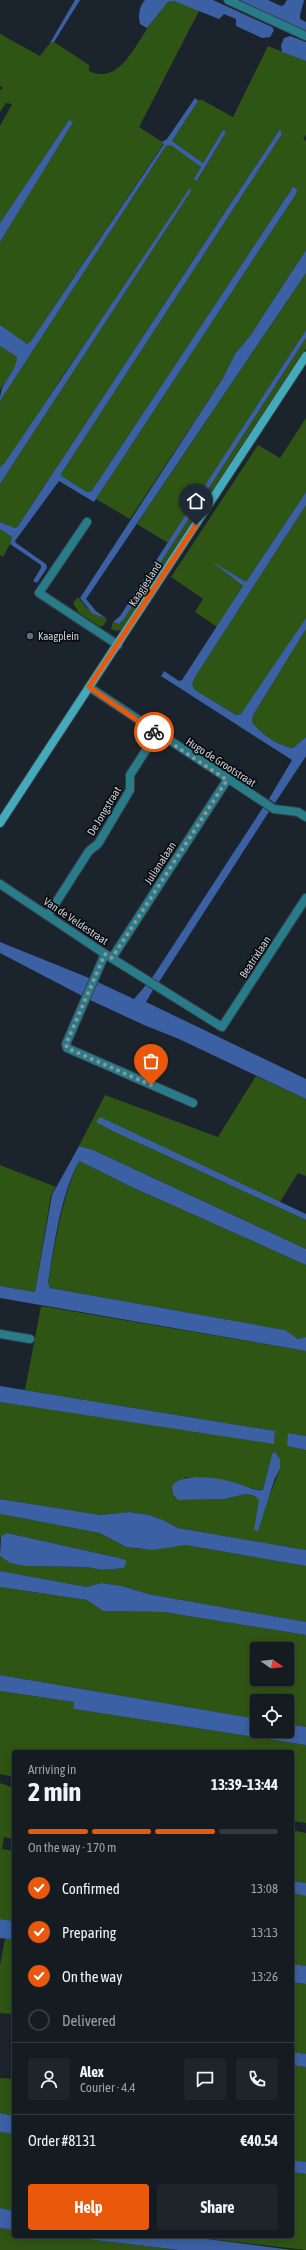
<!DOCTYPE html>
<html lang="en">
<head>
<meta charset="utf-8">
<style>
	:root { --surface:#141b21; --page:#1d242a; --text:#f1f3f6; --muted:#9da1a5; --line:#33393f; --accent:#ea580c }
	body { margin:0; font-family:"Asap Condensed",sans-serif; background:var(--page); color:var(--text); height:100vh; display:flex; flex-direction:column; font-size:15px; white-space:nowrap }
	* { box-sizing:border-box; margin:0 }
	p { font-size:13px; color:var(--muted) }
	.icon { flex:none; width:22px; height:22px; fill:none; stroke:currentColor; stroke-width:2; stroke-linecap:round; stroke-linejoin:round }
	.map { position:relative; flex:1; overflow:hidden }
	.details { position:absolute; left:12px; top:1750px; width:282px; height:488px; display:flex; flex-direction:column; background:var(--surface); border-radius:4px; box-shadow:0 2px 10px #0003,0 0 0 1px var(--line) }
	.details>* { flex:none }
	.needle { width:26px; rotate:104deg }
	.controls { position:absolute; left:250px; top:1642px; display:grid; gap:8px }
	.controls a { display:grid; place-items:center; width:44px; height:44px; border-radius:4px; background:var(--surface); box-shadow:0 2px 10px #0003,0 0 0 1px var(--line); font-size:20px }
	.pin { position:absolute; display:grid; place-items:center; width:34px; height:34px; color:#fff; margin:-41px -17px; border-radius:50% 50% 50% 0; rotate:-45deg; box-shadow:0 0 4px #0007 }
	.pin .icon { rotate:45deg }
	.courier { position:absolute; display:grid; place-items:center; width:40px; height:40px; margin:-20px; border:3px solid #ea580c; border-radius:50%; background:#fff; color:#222; box-shadow:0 1px 5px #0007 }
	.head em { font-style:normal; font-weight:700 }
	.head div { display:flex; flex-direction:column-reverse }
	.head { display:flex; align-items:center; justify-content:space-between; height:68px; padding:0 16px }
	h1 { font-size:26px; font-weight:700; line-height:30px }
	.bar { display:grid; grid-template-columns:repeat(4,1fr); gap:6px 4px; align-content:center; height:48px; padding:0 16px }
	.bar i { height:5px; border-radius:3px; background:var(--line) }
	.bar .selected { background:var(--accent) }
	.bar p { grid-column:span 4 }
	.line { display:flex; align-items:center; gap:10px; padding:0 16px; border-top:1px solid var(--line) }
	.line div { flex:1 }
	.round { display:grid; place-items:center; flex:none; width:42px; height:42px; border-radius:4px; background:var(--page) }
	ol { padding:0 16px; list-style:none }
	li { display:flex; align-items:center; gap:12px; height:44px }
	li p { margin-inline-start:auto }
	li .icon { padding:4px; border-radius:50%; background:var(--accent); color:#fff; stroke-width:4 }
	li:last-child { color:var(--muted) }
	li i { width:22px; height:22px; border:2px solid var(--line); border-radius:50% }
	.button { display:flex; gap:8px; margin-top:auto; padding:8px 16px }
	.button a { flex:1; height:46px; border-radius:4px; background:var(--accent); color:#fff; font-size:16px; font-weight:700; line-height:46px; text-align:center }
	.button a+a { background:var(--page); color:var(--text) }
	.map>svg:first-child { display:block }
	.green { fill:#2f5514; fill-rule:evenodd }
	.water { fill:#3b60a4 }
	.lines { fill:none; stroke-linecap:round; stroke-linejoin:round }
	.street-casing { stroke:#374048; stroke-width:10 }
	.secondary-casing { stroke:#374048; stroke-width:10 }
	.street { stroke:#287b88; stroke-width:8 }
	.secondary { stroke:#43aabb; stroke-width:8 }
	.done { stroke:#8f959c; stroke-width:4; stroke-dasharray:0 7.2 }
	.route { stroke:#ea580c; stroke-width:5 }
	.service-dot { fill:#5c6f8a; stroke:#090d10; stroke-width:1.5 }
	.labels { text-anchor:middle; dominant-baseline:central; stroke-width:3.5; stroke-linejoin:round; paint-order:stroke }
	.street-label { font-size:11px; fill:#cdd2d8; stroke:#090d10 }
	.poi-label { font-size:11px; fill:#cdd2d8; stroke:#090d10; text-anchor:start }
</style>
</head>
<body>
<div class="map">
<svg width="306" height="2250" viewBox="0 0 306 2250">
	<rect width="100%" height="100%" fill="#1b242c"/>
	<g class="green">
		<path d="M174,1l26,8 -61,118 25,16 -133,198 -3,3 -12,-6 -16,-13v-83l72,-120 -3,-2 -69,103v-97l12,-22 -6,-1 -6,9v-22l3,-2 -3,-2v-52l40,22 10,-13 4,-1 35,23v6c29,14 45,-23 58,-42 6,-9 14,-18 21,-27z"/>
		<path d="M268,46l38,15v74l-3,4 3,2v109l-56,86 -15,18 -12,24 -93,141 -34,-20 200,-305 -3,-7 -202,305h-4l-24,-15 -2,-3 221,-340 -2,-5 -262,397 -3,2 -15,-6v-38l191,-293 -125,180 -62,94 -4,2v-66l166,-255 5,-2 30,23 -6,12 3,1 28,-48 -3,-2 -20,33 -31,-22 26,-40 -1,-1h5l31,17z"/>
		<path d="M306,273v57l-138,213 -31,-19z"/>
		<path d="M306,338v11l-183,280 -7,2 -5,-2 2,-7 6,2 5,-5z"/>
		<path d="M0,346l17,11v8l-17,25z"/>
		<path d="M306,418v74l-60,90 -31,-18 28,22 -26,41 -22,-15 8,-13 -32,-22 87,-132 22,13z"/>
		<path d="M306,505v113l-50,76 -15,20 -5,1 -41,-25 -3,-5 3,-8z"/>
		<path d="M0,529l12,8 -2,7 -7,13 -3,-2z"/>
		<path d="M78,597l9,11 20,12 -4,6h-4l-20,-13 -6,-10z"/>
		<path d="M306,629v108l-13,11c-15,-2 -32,-14 -41,-26l1,-7z"/>
		<path d="M256,1076l50,23v77l-8,-3 -18,29 -180,-84 41,26 165,76v29l-213,-99 -14,-4 26,-51 113,42z"/>
		<path d="M79,1161l55,27 172,77v72l-8,2 -13,-9 -235,-42 -2,-6c8,-42 13,-82 31,-121z"/>
		<path d="M0,1165l56,22 -5,8 -16,97 -35,-6z"/>
		<path d="M41,1306l265,45v85l-17,-3 -2,13 19,4v100l-128,-22 -15,-8 -14,-5 -19,-3 -30,3 -100,-16v-97l274,41 1,-12 -250,-41zM272,1454l7,8 1,7 -13,33 -10,9 3,-11 -5,-4 -9,-2 -22,5 -46,1 7,-23 50,6 13,5 15,2z"/>
		<path d="M0,1514l100,19 26,14 13,2 46,-4 121,21v56l-158,-28 -26,-8 -21,-3 -14,4 -87,-16v-15l10,7 14,3 63,1 15,3 22,-2 2,-4v-4l-7,-2 -112,-25 -6,3 -1,3z"/>
		<path d="M0,1587l87,13 16,11 61,1 142,23v92l-19,-3v-23h-30v18l-257,-44zM257,1649h30v30h-30z"/>
		<path d="M0,1691l74,11v7l232,36v78l-14,-2v-69h-278v25l-14,-3z"/>
		<path d="M0,1783l14,5v51l-10,-2 -2,12 12,2v70l-14,-2z"/>
		<path d="M292,1830l14,3v50l-14,-2z"/>
		<path d="M292,1893l14,3v70l-14,-2z"/>
		<path d="M5,1939l9,1v74l-14,-1v-48z"/>
		<path d="M292,1982l14,2v70l-14,-2z"/>
		<path d="M292,2065l14,2v95l-14,-2z"/>
		<path d="M0,2078l14,1v37l-14,-3z"/>
		<path d="M0,2132l14,2v77l-14,-3z"/>
		<path d="M292,2172l14,2v76l-122,-14h108z"/>
		<path d="M0,2228l14,2v6h47l118,14h-179z"/>
	</g>
	<g class="water">
		<path d="M75,0h5l-26,42 -4,1z"/>
		<path d="M145,0h68l59,27 2,3 -4,7 -8,1 -26,-12v-7l-12,-5 -5,5 -45,-18 -6,1 -21,26 -7,-4c-2,-7 -1,-18 5,-24z"/>
		<path d="M239,0h29l13,6 3,-1 3,-5h17l-4,15v4l6,3v10z"/>
		<path d="M290,36l16,6v19l-24,-9 -1,-7 3,-7z"/>
		<path d="M195,98l3,3 -26,40 31,22 20,-33 3,2 -29,49 -3,-2 7,-12 -30,-22 -5,1 -166,255c0,-21 16,-26 17,-44l-17,-11v-21l27,19 4,-3 133,-197 -2,-2 5,-3z"/>
		<path d="M69,120l4,2 -73,120v-19z"/>
		<path d="M280,129l2,5 -221,340 2,3 24,15h4l202,-305 4,2 -1,5 -202,308 -35,-21 -44,60 1,2 30,21 1,4 -10,15 -4,-2 8,-13v-3l-31,-21 2,-7 -12,-8v-7l15,6 3,-2z"/>
		<path d="M190,188l1,3 -191,293v-17l4,-3z"/>
		<path d="M306,250v23l-220,326 10,12 11,8 -15,-6 -12,-15 143,-220 12,-24 15,-18z"/>
		<path d="M306,330v8l-182,281 -5,5 -6,-2 7,-6z"/>
		<path d="M306,492v13l-111,172 -3,8 3,5 41,25 5,-1 65,-96v11l-53,86 -1,7c9,12 26,24 41,26l13,-11v19l-31,47 -6,-4 23,-39 -131,-84 3,-5 15,10 3,-1 61,-94 -32,-25 35,21z"/>
		<path d="M264,806l6,4 -111,172 -7,-4z"/>
		<path d="M0,942l89,36 45,21 12,-14 7,5 -7,12 160,77v20l-127,-60 -35,-14 -54,-25 -90,-47z"/>
		<path d="M100,1117l206,97v6l-193,-89 -17,-9z"/>
		<path d="M79,1146l14,4 213,99v16l-172,-77 -55,-27c-19,37 -24,80 -31,121l2,6 235,42 13,9 8,-2v14l-306,-53v-12l35,6 17,-97z"/>
		<path d="M0,1386l275,45 -1,13 -274,-42z"/>
		<path d="M288,1433l18,3v14l-19,-4z"/>
		<path d="M275,1452l5,7v10l-5,9 -17,53 -4,-1 5,-30 -4,-4 -9,-2 -22,5 -46,1 -5,-6 -1,-8c10,-14 49,-8 64,-3 10,3 17,8 27,7l9,-36z"/>
		<path d="M0,1499l100,16 30,-3 19,3 14,5 15,8 128,22v16l-121,-21 -32,5 -27,-3 -26,-14 -100,-19z"/>
		<path d="M7,1533l112,25 7,2v4l-2,4 -22,2 -15,-3 -63,-1 -14,-3 -10,-7 1,-20z"/>
		<path d="M0,1571l87,16 14,-4 21,3 26,8 158,28v13l-142,-23 -61,-1 -16,-11 -87,-13z"/>
		<path d="M0,1675l257,44v12h30v-7l19,3v18l-232,-36v-7l-74,-11z"/>
		<path d="M292,1881l14,2v13l-14,-3z"/>
		<path d="M0,1919l14,2v19l-14,-2z"/>
		<path d="M292,1964l14,2v18l-14,-2z"/>
		<path d="M292,2052l14,2v13l-14,-2z"/>
		<path d="M0,2113l14,3v18l-14,-2z"/>
		<path d="M292,2160l14,2v12l-14,-2z"/>
		<path d="M0,2208l14,3v19l-14,-2z"/>
		<path d="M61,2236h123l108,14h-113z"/>
	</g>
	<g class="lines">
		<defs>
			<g id="street">
				<path d="M228,0l78,36"/>
				<path d="M87,522l-48,71 79,52"/>
				<path d="M89,687l185,122 24,3 8,5"/>
				<path d="M0,884l105,70 117,73 84,-129"/>
				<path d="M48,915l41,-64 9,-7 32,-54v-15l27,-42"/>
				<path d="M105,954l-39,90 1,4 126,55"/>
				<path d="M112,958l115,-178"/>
				<path d="M0,1334l30,5"/>
			</g>
			<path id="secondary" d="M0,823l306,-467"/>
		</defs>
		<use href="#street" class="street-casing"/>
		<use href="#secondary" class="secondary-casing"/>
		<use href="#street" class="street"/>
		<use href="#secondary" class="secondary"/>
	</g>
	<g class="lines">
		<path class="done" d="M151,1085l-84,-37 -1,-4 39,-90 7,4 115,-178 -73,-48"/>
		<path class="route" d="M154,732l-65,-45 107,-162"/>
	</g>
	<circle class="service-dot" cx="30" cy="636" r="4"/>
	<g class="labels">
		<g class="street-label">
			<text transform="translate(145 584) rotate(-57)">Kaagjesland</text>
			<text transform="translate(221 762) rotate(33)">Hugo de Grootstraat</text>
			<text transform="translate(104 811) rotate(-59)">De Jongstraat</text>
			<text transform="translate(160 863) rotate(-57)">Julianalaan</text>
			<text transform="translate(76 921) rotate(34)">Van de Veldestraat</text>
			<text transform="translate(255 957) rotate(-57)">Beatrixlaan</text>
		</g>
		<g class="poi-label">
			<text x="38" y="636">Kaagplein</text>
		</g>
	</g>
</svg>
<div class="controls">
<a><svg class="needle" viewBox="-14 -14 28 28"><path d="M0-13l5 13h-10z" fill="#e53935"/><path d="M0 13l5-13h-10z" fill="#9da1a5"/></svg></a>
<a><svg class="icon" aria-label="locate" viewBox="0 0 24 24"><circle cx="12" cy="12" r="6"/><path d="M12 2v4M12 18v4M2 12h4M18 12h4"/></svg></a>
</div>
<div class="pin" style="left:151px;top:1085px;background:#ea580c"><svg class="icon" aria-label="bag" viewBox="0 0 24 24"><path d="M5 8h14l-1 12H6zM9 8a3 3 0 0 1 6 0"/></svg></div>
<div class="pin" style="left:196px;top:525px;background:#1f2937"><svg class="icon" aria-label="home" viewBox="0 0 24 24"><path d="M3 11l9-7 9 7M6 9v11h12V9"/></svg></div>
<div class="courier" style="left:154px;top:732px"><svg class="icon" aria-label="bike" viewBox="0 0 24 24"><circle cx="6" cy="16" r="4"/><circle cx="18" cy="16" r="4"/><path d="M6 16l4-8h5l3 8M10 8l3 8H6M13 5h3"/></svg></div>
<section class="details">
<div class="head"><div><h1>2 min</h1><p>Arriving in</p></div><em>13:39–13:44</em></div>
<div class="bar"><i class="selected"></i><i class="selected"></i><i class="selected"></i><i></i><p>On the way · 170 m</p></div>
<ol>
<li><svg class="icon" aria-label="check" viewBox="0 0 24 24"><path d="M5 12l5 5 9-10"/></svg>Confirmed<p>13:08</p></li>
<li><svg class="icon" aria-label="check" viewBox="0 0 24 24"><path d="M5 12l5 5 9-10"/></svg>Preparing<p>13:13</p></li>
<li><svg class="icon" aria-label="check" viewBox="0 0 24 24"><path d="M5 12l5 5 9-10"/></svg>On the way<p>13:26</p></li>
<li><i></i>Delivered</li>
</ol>
<div class="line" style="height:72px"><a class="round"><svg class="icon" aria-label="person" viewBox="0 0 24 24"><circle cx="12" cy="8" r="4"/><path d="M4 21q1-7 8-7t8 7"/></svg></a><div><b>Alex</b><p>Courier · 4.4</p></div><a class="round"><svg class="icon" aria-label="chat" viewBox="0 0 24 24"><path d="M4 5h16v11H9l-5 4z"/></svg></a><a class="round"><svg class="icon" aria-label="phone" viewBox="0 0 24 24"><path d="M5 4h4l2 5-3 2q2 4 5 5l2-3 5 2v4C11 20 4 13 5 4z"/></svg></a></div>
<div class="line" style="height:52px"><div>Order #8131</div><b>€40.54</b></div>
<div class="button"><a>Help</a><a>Share</a></div>
</section>
</div>
</body>
</html>
